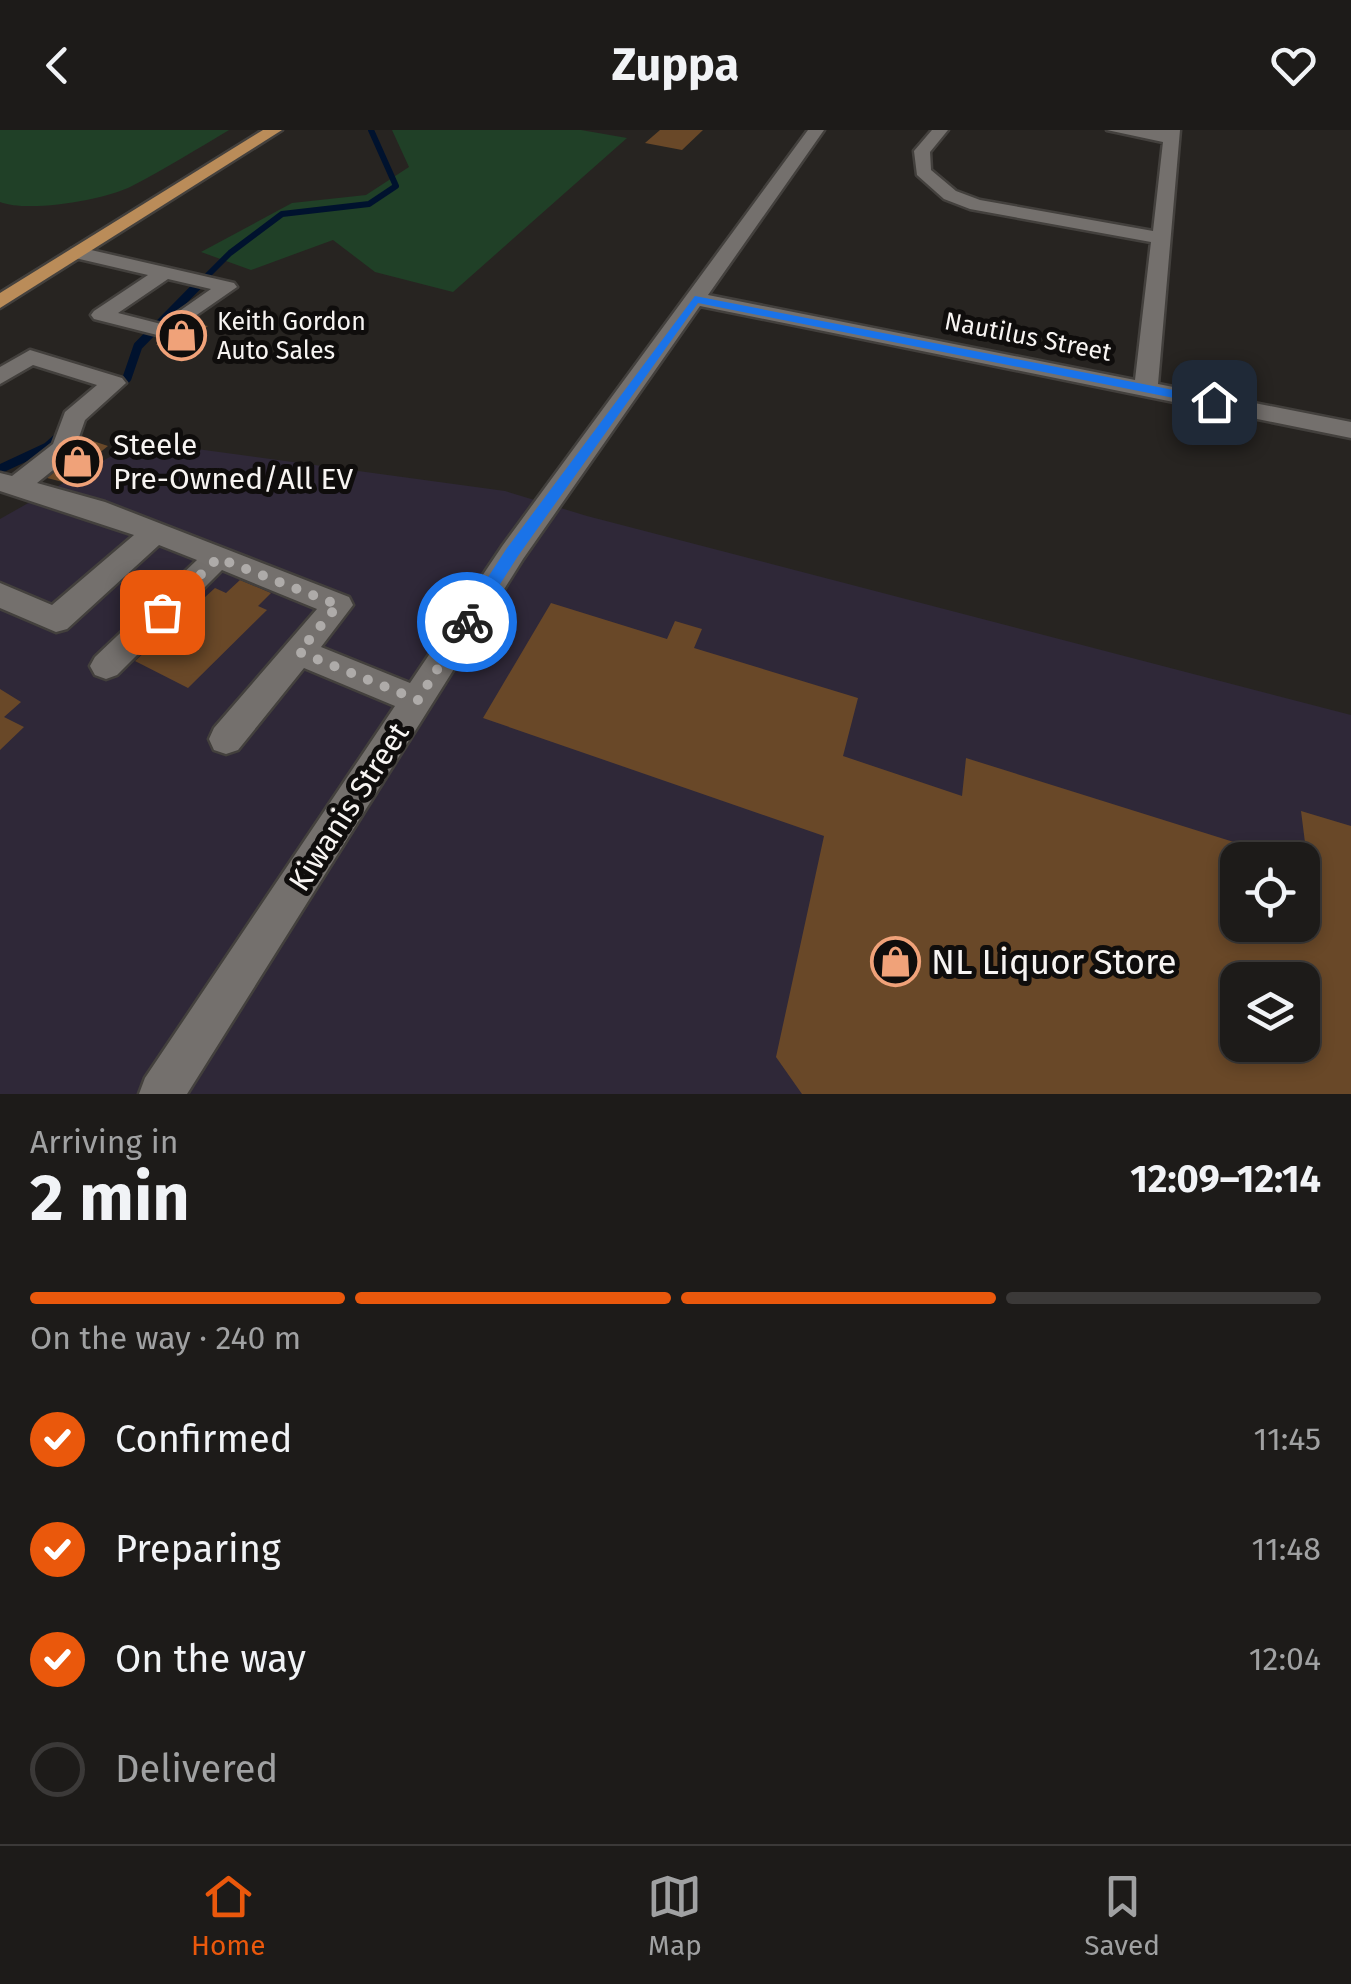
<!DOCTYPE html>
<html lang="en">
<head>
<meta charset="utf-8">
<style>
	:root { --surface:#1d1b19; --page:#252422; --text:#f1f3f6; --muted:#a0a1a2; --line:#3b3938; --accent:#ea580c }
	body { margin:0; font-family:"Fira Sans",sans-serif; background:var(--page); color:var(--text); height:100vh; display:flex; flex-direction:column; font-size:38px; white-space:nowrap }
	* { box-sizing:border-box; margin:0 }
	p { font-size:32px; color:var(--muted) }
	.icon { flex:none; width:55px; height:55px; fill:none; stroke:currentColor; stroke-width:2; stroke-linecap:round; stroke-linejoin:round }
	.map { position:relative; height:964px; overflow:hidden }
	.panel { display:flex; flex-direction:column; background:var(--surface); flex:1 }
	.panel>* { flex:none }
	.fabs { position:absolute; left:1220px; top:712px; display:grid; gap:20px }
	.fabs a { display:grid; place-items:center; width:100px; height:100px; border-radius:20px; background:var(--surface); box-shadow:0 5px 15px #0003,0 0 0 2px var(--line); font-size:50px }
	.pin { position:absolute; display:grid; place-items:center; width:85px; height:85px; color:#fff; margin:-42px; border-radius:20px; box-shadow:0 5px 15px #0006 }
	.courier { position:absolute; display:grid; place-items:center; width:100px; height:100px; margin:-50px; border:8px solid #1a73e8; border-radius:50%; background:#fff; color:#222; box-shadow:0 2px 12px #0007 }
	.overview em { font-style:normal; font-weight:700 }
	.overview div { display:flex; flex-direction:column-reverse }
	.overview { display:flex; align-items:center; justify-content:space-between; height:170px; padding:0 30px }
	h1 { font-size:65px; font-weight:700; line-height:75px }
	.bar { display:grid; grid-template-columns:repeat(4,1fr); gap:15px 10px; align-content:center; height:120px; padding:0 30px }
	.bar i { height:12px; border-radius:8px; background:var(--line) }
	.bar .current { background:var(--accent) }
	.bar p { grid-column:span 4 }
	ol { padding:0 30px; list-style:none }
	li { display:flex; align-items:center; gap:30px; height:110px }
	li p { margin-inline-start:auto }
	li .icon { padding:10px; border-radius:50%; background:var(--accent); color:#fff; stroke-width:4 }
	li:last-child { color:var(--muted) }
	li i { width:55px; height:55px; border:5px solid var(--line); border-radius:50% }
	header { display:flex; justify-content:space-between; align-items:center; height:130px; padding:0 30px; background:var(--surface); font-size:45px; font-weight:700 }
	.menu { display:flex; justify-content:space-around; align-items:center; height:140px; border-top:2px solid var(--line); background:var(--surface); font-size:28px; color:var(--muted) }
	.menu a { display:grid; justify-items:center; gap:5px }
	.menu .current { color:var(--accent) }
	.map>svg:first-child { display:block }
	.commercial { fill:#2f2838; fill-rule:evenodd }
	.green { fill:#204027 }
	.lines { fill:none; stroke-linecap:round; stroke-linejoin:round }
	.stream-far1 { stroke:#00122e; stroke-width:6 }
	.stream { stroke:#00122e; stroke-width:9 }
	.building { fill:#694828; fill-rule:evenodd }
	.minor-casing { stroke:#43403d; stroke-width:5 }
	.major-casing { stroke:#43403d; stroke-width:5 }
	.minor { fill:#74706d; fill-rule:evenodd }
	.major { fill:#ba8c59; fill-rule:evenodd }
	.route { fill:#1a73e8 }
	.done { stroke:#aeaba9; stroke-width:10; stroke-dasharray:0 18 }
	.labels { text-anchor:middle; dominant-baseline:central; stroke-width:10; stroke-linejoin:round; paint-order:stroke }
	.far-poi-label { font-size:25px; fill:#f7f4f2; stroke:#0f0d0c; text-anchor:start }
	.far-street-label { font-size:25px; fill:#f7f4f2; stroke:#0f0d0c }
	.poi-label { font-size:30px; fill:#f7f4f2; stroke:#0f0d0c; text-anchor:start }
	.street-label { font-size:30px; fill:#f7f4f2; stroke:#0f0d0c }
	.near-poi-label { font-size:35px; fill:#f7f4f2; stroke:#0f0d0c; text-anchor:start }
</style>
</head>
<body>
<header><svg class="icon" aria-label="back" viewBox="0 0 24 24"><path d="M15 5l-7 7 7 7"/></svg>Zuppa<svg class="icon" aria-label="heart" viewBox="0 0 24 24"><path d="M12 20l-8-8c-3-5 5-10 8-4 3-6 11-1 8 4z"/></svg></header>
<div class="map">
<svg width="1351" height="964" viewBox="0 0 1351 964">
	<rect width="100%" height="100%" fill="#272421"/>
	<path class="commercial" d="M138,311l367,50 82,25 764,199v379h-1351v-575zM1238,730h64v65h-64zM1238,850h64v65h-64z"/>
	<g class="green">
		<path d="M0,0h229c-32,19 -64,39 -97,56 -27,14 -104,27 -132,16z"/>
		<path d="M392,0h189l46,8 -174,154 -78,-20 -42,-32 -82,30 -50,-18 91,-49 74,-8 43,-28z"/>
	</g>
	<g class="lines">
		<path class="stream-far1" d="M197,156l33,-33 52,-39 87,-10 27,-18 -25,-56"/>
		<g class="stream">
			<path d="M113,260l14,-12 11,-32 62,-63"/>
			<path d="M0,339l47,-22 18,-16"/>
		</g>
	</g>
	<g class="building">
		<path d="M660,0h43l-21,20 -37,-7z"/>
		<path d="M184,192l24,4 -27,22 -25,-3z"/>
		<path d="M93,311l15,5 -45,36 -16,-4z"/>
		<path d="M240,450l31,13 -13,13 9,4 -79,78 -53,-27 80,-73 11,5z"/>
		<path d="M551,473l116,36 8,-18 27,8 -8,19 164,50 -15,58 119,40 4,-38 322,101 -50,1v65h64v-61l6,2 -7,-55 50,15v268h-549l-26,-37 48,-221 -341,-118zM1238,850h64v65h-64z"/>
		<path d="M0,559l21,13 -17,15 20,10 -24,23z"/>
	</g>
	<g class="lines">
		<defs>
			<g id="minor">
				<path d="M808,0h16l-116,165 427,85 16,-138 -181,-33 -26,-10 -27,-24 -3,-24 18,-21h16l-18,22 1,18 25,21 24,9 173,31 10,-89 -56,-12h73l-22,254 193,38v16l-651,-132 -177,253 -336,535h-48l6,-16 250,-372 -91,-38 -66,82 -12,4 -12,-4 -5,-11 5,-11 103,-119 -95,-39 -105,105 -11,4 -11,-4 -5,-9 5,-9 102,-97 -38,-15 -92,84 -11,3 -56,-24v-25l52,22 82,-70 -134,-44v-18l12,3 41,-32 12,-32 32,-27 -64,-20 -33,19v-17l30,-17 92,28 4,5 -41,37 -12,34 -36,29 68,19 244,95 4,8 -32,42 89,36 93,-138z"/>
				<path d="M78,117l156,36 3,4 -72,50 -71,-18 -3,-4 3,-4 54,-36 -77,-18v-8zM168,149l43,10 -50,35 -43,-11z"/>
			</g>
			<path id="major" d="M263,0h19l-282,178v-15z"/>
		</defs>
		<use href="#minor" class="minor-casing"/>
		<use href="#major" class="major-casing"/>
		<use href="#minor" class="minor"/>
		<use href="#major" class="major"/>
	</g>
	<path class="route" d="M695,166l519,102 7,4 -7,4 -516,-103 -180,253 -45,71h-11v-10l45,-69z"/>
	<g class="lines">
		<path class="done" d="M162,482l56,-54 120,47 -39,47 119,48 49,-78"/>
	</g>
	<defs>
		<symbol id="shop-ring" viewBox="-11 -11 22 22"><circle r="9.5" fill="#0f0d0c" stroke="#f0a279" stroke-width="1.5"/><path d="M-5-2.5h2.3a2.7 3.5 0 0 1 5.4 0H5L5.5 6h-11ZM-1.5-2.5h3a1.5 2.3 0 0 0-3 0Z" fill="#f0a279"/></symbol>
	</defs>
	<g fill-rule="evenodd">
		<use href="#shop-ring" x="154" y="178" width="55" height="55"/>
		<use href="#shop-ring" x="50" y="304" width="55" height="55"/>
		<use href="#shop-ring" x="868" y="804" width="55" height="55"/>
	</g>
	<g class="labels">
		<g class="far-poi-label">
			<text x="217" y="192">Keith Gordon<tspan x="217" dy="29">Auto Sales</tspan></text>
		</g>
		<g class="far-street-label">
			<text transform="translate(1028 207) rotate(11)">Nautilus Street</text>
		</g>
		<g class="poi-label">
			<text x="113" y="315">Steele<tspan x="113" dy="34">Pre-Owned/All EV</tspan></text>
		</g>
		<g class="street-label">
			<text transform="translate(349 677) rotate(-57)">Kiwanis Street</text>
		</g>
		<g class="near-poi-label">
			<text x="931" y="832">NL Liquor Store</text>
		</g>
	</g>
</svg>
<div class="fabs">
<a><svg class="icon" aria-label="locate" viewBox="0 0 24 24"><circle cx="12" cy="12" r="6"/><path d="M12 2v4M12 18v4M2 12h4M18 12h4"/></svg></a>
<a><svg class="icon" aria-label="layers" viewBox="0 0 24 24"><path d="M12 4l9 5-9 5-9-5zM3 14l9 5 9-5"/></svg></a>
</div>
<div class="pin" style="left:162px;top:482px;background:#ea580c"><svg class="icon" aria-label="bag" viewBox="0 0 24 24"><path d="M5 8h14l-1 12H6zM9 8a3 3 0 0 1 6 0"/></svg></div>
<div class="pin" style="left:1214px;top:272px;background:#1f2937"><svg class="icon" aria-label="home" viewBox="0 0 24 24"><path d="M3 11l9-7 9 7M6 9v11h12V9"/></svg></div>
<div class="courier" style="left:467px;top:492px"><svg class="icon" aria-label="bike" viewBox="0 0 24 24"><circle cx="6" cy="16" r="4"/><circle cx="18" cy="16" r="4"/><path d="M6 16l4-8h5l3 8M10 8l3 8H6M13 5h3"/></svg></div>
</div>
<section class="panel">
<div class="overview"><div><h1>2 min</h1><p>Arriving in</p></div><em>12:09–12:14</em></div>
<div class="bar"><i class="current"></i><i class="current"></i><i class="current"></i><i></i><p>On the way · 240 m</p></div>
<ol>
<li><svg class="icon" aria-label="check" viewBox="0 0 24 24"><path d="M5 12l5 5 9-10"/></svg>Confirmed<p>11:45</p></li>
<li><svg class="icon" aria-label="check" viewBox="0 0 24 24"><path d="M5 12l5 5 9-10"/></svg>Preparing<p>11:48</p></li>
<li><svg class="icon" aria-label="check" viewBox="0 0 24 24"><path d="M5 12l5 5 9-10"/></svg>On the way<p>12:04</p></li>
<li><i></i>Delivered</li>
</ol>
</section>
<nav class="menu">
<a class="current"><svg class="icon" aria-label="home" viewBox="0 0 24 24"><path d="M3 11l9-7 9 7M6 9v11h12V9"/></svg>Home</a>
<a><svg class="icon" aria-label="map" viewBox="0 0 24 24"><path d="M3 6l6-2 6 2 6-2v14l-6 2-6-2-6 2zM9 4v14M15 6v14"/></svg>Map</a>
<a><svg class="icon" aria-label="saved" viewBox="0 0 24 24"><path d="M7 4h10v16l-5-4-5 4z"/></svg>Saved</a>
</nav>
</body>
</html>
